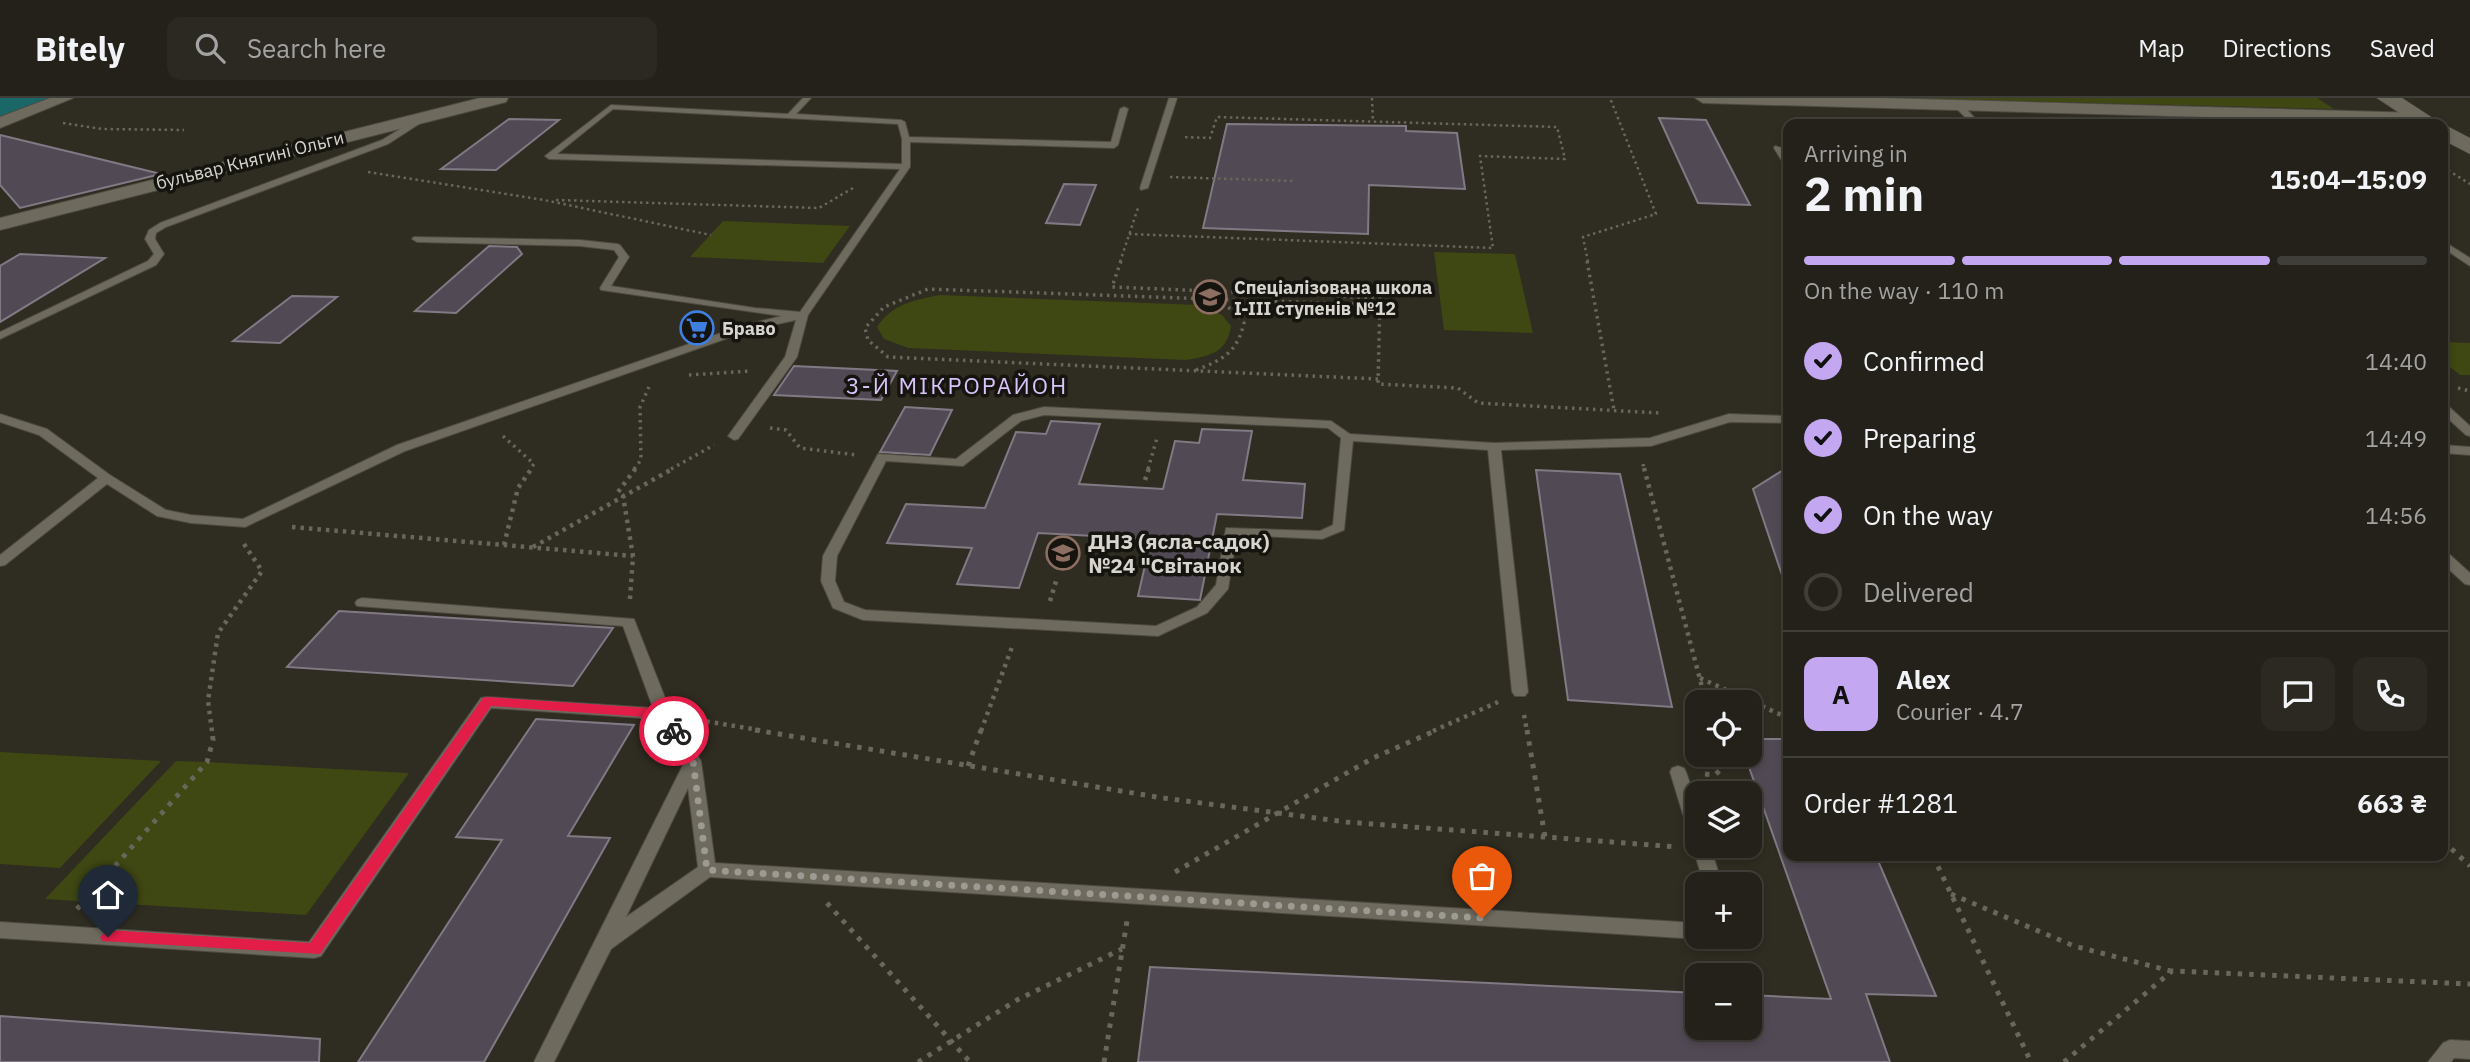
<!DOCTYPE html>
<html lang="en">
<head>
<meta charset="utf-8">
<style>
	:root { --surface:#232119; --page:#2b2922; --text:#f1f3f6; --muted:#a3a3a2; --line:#403e38; --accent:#c4a7f1 }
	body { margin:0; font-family:"IBM Plex Sans",sans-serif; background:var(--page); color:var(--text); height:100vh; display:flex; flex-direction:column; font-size:26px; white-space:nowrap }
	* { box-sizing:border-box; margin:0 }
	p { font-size:23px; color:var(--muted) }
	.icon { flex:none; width:38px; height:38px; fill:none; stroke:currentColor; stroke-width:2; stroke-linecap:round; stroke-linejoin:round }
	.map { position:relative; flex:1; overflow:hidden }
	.drawer { position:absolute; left:1783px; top:21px; width:665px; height:742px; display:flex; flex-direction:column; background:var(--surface); border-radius:14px; box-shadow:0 4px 10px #0003,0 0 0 2px var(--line) }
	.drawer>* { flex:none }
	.controls { position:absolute; left:1685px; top:592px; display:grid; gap:14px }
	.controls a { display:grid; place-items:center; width:77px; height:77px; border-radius:14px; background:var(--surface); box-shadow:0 4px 10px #0003,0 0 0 2px var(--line); font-size:35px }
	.pin { position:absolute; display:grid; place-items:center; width:60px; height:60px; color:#fff; margin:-72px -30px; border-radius:50% 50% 50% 0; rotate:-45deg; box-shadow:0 0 7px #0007 }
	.pin .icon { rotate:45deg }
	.courier { position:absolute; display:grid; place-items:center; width:70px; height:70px; margin:-35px; border:5px solid #e11d48; border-radius:50%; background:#fff; color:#222; box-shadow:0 2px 9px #0007 }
	.overview em { font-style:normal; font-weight:800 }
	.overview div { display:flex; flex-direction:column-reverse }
	.overview { display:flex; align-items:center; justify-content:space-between; height:119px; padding:0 21px }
	h1 { font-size:46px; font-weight:800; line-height:52px }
	.bar { display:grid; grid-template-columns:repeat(4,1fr); gap:10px 7px; align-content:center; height:84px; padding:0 21px }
	.bar i { height:9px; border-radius:5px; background:var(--line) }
	.bar .current { background:var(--accent) }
	.bar p { grid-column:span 4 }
	.line { display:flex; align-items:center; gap:18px; padding:0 21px; border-top:2px solid var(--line) }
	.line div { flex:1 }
	.round { display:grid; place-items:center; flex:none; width:74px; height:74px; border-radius:14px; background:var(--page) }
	ol { padding:0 21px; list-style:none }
	li { display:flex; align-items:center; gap:21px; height:77px }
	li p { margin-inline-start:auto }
	li .icon { padding:7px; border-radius:50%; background:var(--accent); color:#111; stroke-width:4 }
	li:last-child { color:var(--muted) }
	li i { width:38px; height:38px; border:4px solid var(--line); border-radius:50% }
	header { display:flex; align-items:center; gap:42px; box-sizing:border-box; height:98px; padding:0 35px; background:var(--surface); border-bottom:2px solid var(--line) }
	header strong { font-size:33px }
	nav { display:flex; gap:38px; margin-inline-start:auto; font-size:24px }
	.search { width:490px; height:63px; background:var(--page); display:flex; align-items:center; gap:18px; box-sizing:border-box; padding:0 24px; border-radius:14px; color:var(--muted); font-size:26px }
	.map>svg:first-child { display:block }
	.green { fill:#3f4713 }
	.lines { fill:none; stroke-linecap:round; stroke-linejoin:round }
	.river { fill:#1b6768; fill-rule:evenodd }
	.building { fill:#514953; stroke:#817984; stroke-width:2 }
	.service-casing { stroke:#4d4a41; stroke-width:2 }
	.minor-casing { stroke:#4d4a41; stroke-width:2 }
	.tertiary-casing { stroke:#4d4a41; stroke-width:1 }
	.path-far3 { stroke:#69665c; stroke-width:2.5; stroke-dasharray:2.5 3.5; stroke-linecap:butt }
	.path-far2 { stroke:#69665c; stroke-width:3.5; stroke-dasharray:2.5 4.5; stroke-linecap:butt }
	.path-far1 { stroke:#69665c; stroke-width:4.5; stroke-dasharray:3.5 5; stroke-linecap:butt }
	.path { stroke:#69665c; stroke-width:5; stroke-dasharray:4.5 7; stroke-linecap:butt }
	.service { fill:#6e6a5e; fill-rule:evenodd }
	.minor { fill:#6e6a5e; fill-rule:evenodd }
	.tertiary { fill:#6e6a5e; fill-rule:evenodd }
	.route { fill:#e11d48 }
	.done { stroke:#9c9a91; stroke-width:7; stroke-dasharray:0 12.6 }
	.labels { text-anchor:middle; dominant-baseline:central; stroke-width:7; stroke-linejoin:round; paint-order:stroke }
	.far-street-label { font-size:18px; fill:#d7d5ce; stroke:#16140f }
	.far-poi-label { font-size:18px; font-weight:bold; fill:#d7d5ce; stroke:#16140f; text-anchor:start }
	.poi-label { font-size:21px; font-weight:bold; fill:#d7d5ce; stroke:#16140f; text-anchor:start }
	.neighbourhood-label { font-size:23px; letter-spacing:2px; fill:#d8c3fb; stroke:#16140f }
</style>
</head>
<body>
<header>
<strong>Bitely</strong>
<div class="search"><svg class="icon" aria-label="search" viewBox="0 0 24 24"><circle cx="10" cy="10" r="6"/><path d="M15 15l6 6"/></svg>Search here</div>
<nav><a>Map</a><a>Directions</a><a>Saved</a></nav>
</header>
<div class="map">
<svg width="2470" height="964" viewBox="0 0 2470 964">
	<rect width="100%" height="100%" fill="#2f2c21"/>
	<g class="green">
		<path d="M1897,0h420l17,11z"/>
		<path d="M723,123l127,5 -27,37 -133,-6z"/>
		<path d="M1434,154l81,2 18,79 -89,-3z"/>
		<path d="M940,197l259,10 23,10 9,11c-4,27 -21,30 -45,34l-278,-12 -24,-9 -7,-12c15,-23 37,-27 63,-32z"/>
		<path d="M2443,244l27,1v32h-10l-17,-14z"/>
		<path d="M0,654l161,9 -101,107 -60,-4z"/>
		<path d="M176,663l31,1 202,11 -103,142 -261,-16z"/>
	</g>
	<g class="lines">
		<path class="river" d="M0,0h50l-6,8 -44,17z"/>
	</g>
	<g class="building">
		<path d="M1659,20l47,2 44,85 -52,-2z"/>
		<path d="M509,21l50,1 -63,50 -55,-1z"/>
		<path d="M1227,26l179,2v5l51,2 8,56 -96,-4 -1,49 -165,-6z"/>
		<path d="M0,37l83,20 78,19 -141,34 -20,-23z"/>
		<path d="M1064,86l32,1 -16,40 -34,-2z"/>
		<path d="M489,148l28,1 5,7 -66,59 -41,-2z"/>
		<path d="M20,156l85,4 -105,64v-56z"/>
		<path d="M292,198l45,1 -57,46 -47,-2z"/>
		<path d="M794,268l103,5 -16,29 -107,-5z"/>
		<path d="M905,309l47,3 -22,45 -50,-3z"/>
		<path d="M1051,323l49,3 -21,60 84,5 12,-48 24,2 3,-14 50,2 -9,49 62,4 -3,34 -85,-4 -17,86 -62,-4 13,-57 -113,-6 -19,55 -62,-4 15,-36 -85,-5 19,-39 79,4 31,-76 30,2z"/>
		<path d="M1788,369v110l-5,1 -30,-89z"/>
		<path d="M1536,372l84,4 52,233 -104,-7z"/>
		<path d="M339,513l274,17 -40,58 -286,-19z"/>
		<path d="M536,621l98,6 -66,111 42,2 -126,224h-126l144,-222 -46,-3z"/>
		<path d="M1750,641h38v117h88l60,140 -70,-2 24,68h-752l12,-95 548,26v34h52v-32l81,4 -81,-229z"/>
		<path d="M0,918l320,23 -1,23h-319z"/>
	</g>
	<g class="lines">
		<defs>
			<g id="service">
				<path d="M803,0h8l-15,16 105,6 4,2 4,15 202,5 9,-33 4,-2 4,2 -10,36 -4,3 -204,-6v25l-102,148 -11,42 -59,82 -4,1 -6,-4 57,-79 11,-37 -45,10 -346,121 -160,76 -54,-4 -34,-7 -50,-32 -102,81 -5,1v-11l98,-77 -59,-43 -39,-13v-8l47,15 63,46 56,35 25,5 52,4 154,-74 347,-120 38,-9 -181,-26 -1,-2 19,-31 -5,-7 -34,-4 -163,-4 -5,-3 2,-2 166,3 37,4 3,1 9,12 -18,29 144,22 45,4 100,-143 -351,-10 -4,-3 66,-51 177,9zM613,11l285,15 4,15v25l-345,-10z"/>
				<path d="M1169,0h8l-29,90 -7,2 -1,-2z"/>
				<path d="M1955,5h6l19,21h-8l-17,-17z"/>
				<path d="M2261,14h3l15,12h-9l-12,-8 -1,-2z"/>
				<path d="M426,15l7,2 -45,29 -222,83 -10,6 -1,6 9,15 -8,11 -156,74v-7l148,-71 6,-7 -9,-15 4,-9 11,-7 222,-83z"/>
				<path d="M1775,48l7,2 6,10v8h-3l-11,-18z"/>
				<path d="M2443,143l27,17v8l-27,-18z"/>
				<path d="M2443,306l4,1 23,21v10l-4,-1 -23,-21z"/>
				<path d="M1044,309l287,14 19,13 144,9 156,-5 79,-24 59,2v7l-58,-1 -79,24 -150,4 27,242 -3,4h-10l-3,-4 -24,-242 -135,-9 -9,89 -22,9 -85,-4 -9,54 -21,24 -49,23 -295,-16 -30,-12 -12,-27 2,-25 55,-102 78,5 57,-44zM1044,317l284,13 13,10 -8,87 -13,6 -94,-3 -10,57 -19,22 -41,19 -291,-16 -21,-8 -9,-21 2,-25 49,-95 77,5 58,-45z"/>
				<path d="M2443,347l27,2v8l-27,-2z"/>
				<path d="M2443,454l5,1 22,20v12l-5,-1 -22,-20z"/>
				<path d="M362,500l272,21 37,94 30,48 14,102 983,60v13h7l-7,3 -988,-62 -99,72 -57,113h-20l151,-301 -27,-42 -167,-11 -170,248 -7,2 -314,-20v-16l309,20 172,-244 6,-1 166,11 -30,-82 -266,-20 -2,-3 2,-3zM688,690l10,79 -72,50z"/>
				<path d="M1678,668l6,2 2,4 12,34v39h12l12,39h-18l-12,-39 4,-5 -7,-6 -19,-62 2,-4z"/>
				<path d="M2450,942l20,1v18l-16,-1 -3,4h-23l15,-19z"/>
			</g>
			<g id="minor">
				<path d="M50,0h23l-73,30v-11z"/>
				<path d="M480,0h28l-2,4 -506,128v-12z"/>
				<path d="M1695,0h189l537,15 9,5 -9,5 -718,-20z"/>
			</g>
			<g id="tertiary">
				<path d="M2377,0h25l40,26h-26z"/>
				<path d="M2443,26l27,14v16l-27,-14z"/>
			</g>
		</defs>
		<use href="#service" class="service-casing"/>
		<use href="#minor" class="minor-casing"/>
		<use href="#tertiary" class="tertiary-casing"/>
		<g class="path-far3">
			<path d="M1372,0l1,24"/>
			<path d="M63,25l39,6 82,1"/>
			<path d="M2443,69l27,17"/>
			<path d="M368,74l176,28 167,35"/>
			<path d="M1170,79l125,4"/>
			<path d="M556,102l263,8 34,-20"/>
			<path d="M1129,136l364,14 -13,-92 85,3 -8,-32 -340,-10 -7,21 -28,-1"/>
			<path d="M1120,164l18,-54"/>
			<path d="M1588,164l-5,-25 73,-23 -46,-116"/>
		</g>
		<g class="path-far2">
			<path d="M1121,163l-9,26 268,11 -2,86 80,4 20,15 181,10"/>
			<path d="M1587,163l27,149"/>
			<path d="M1196,272c27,-10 41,-18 48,-47l-10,-12 -18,-11"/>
			<path d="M689,277l61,-4"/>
			<path d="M1378,281l-490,-22 -20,-17 -3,-12 19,-21 44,-18 452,16"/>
			<path d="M2458,290l12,3"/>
			<path d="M770,330l16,2 14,18 57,7"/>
			<path d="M503,338l31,28 -4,5"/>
			<path d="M1643,366l1,5"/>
			<path d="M634,371l7,-9 -1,-53 9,-20"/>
			<path d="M671,371l43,-24"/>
			<path d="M1148,371l9,-31"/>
		</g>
		<g class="path-far1">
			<path d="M1644,370l62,234"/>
			<path d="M1145,382l4,-12"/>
			<path d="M292,429l341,29"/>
			<path d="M504,447l14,-57 14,-20"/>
			<path d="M533,449l141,-79"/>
			<path d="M630,501l3,-43 -10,-60 -5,-4 18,-24"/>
			<path d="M1050,503l7,-23"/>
			<path d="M1700,580l88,40"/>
			<path d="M1524,617l3,16"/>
			<path d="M698,622l67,11"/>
			<path d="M212,633l-4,-30 10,-68 44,-62 -18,-27"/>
			<path d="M981,633l31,-84"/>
			<path d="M1433,633l65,-29"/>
		</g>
		<g class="path">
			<path d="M755,632l408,68 183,24 332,25"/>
			<path d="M1527,632l18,107"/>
			<path d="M968,668l13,-36"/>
			<path d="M1705,676l10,1 8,-8 -3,-13"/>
			<path d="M2443,743l27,25"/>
			<path d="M1933,758l98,206"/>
			<path d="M1175,774l198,-114 64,-28"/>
			<path d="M1951,796l123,52 97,25"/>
			<path d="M827,805l143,159"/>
			<path d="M77,811l130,-147 6,-22 -1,-10"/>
			<path d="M918,964l99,-62 105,-51"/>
			<path d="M1104,964l23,-141"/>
			<path d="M2064,964l108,-91 298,13"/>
		</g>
		<use href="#service" class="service"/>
		<use href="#minor" class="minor"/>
		<use href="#tertiary" class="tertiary"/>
	</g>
	<path class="route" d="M487,599l176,12 4,1 13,21 -6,5 -5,-1 -10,-17 -168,-12 -171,248 -218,-13 -2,-4 8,-7 202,13 173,-245z"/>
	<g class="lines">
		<path class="done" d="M674,633l19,30 14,109 775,48"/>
	</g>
	<defs>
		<symbol id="school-ring" viewBox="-11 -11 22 22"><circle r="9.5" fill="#16140f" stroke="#8d6e63" stroke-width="1.5"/><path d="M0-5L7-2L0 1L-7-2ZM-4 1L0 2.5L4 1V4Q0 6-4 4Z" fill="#8d6e63"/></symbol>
		<symbol id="supermarket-ring" viewBox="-11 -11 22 22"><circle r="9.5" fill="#16140f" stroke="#3f7fe0" stroke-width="1.5"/><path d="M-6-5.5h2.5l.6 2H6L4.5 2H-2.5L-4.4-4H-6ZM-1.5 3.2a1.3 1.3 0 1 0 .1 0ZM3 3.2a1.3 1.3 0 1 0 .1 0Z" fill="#3f7fe0"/></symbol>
	</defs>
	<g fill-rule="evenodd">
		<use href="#school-ring" x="1191" y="180" width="38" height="38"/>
		<use href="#supermarket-ring" x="678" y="211" width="38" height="38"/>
		<use href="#school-ring" x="1044" y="436" width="38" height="38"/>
	</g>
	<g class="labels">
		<g class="far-street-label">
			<text transform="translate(250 62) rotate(-14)">бульвар Княгині Ольги</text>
		</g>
		<g class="far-poi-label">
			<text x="1234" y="189">Спеціалізована школа<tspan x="1234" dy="21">І-ІІІ ступенів №12</tspan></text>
			<text x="722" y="230">Браво</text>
		</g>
		<g class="poi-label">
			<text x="1088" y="443">ДНЗ (ясла-садок)<tspan x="1088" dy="24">№24 "Світанок</tspan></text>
		</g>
		<g class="neighbourhood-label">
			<text x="957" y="287">3-Й МІКРОРАЙОН</text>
		</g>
	</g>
</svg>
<div class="controls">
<a><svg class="icon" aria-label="locate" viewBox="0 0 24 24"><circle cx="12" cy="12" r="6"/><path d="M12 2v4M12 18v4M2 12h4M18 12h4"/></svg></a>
<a><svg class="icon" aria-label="layers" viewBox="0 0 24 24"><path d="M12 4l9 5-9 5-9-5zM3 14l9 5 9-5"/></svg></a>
<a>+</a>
<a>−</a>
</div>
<div class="pin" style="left:1482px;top:820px;background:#ea580c"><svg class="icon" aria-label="bag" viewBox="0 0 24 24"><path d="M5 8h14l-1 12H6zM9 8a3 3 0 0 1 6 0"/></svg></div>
<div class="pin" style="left:108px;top:839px;background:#1f2937"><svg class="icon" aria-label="home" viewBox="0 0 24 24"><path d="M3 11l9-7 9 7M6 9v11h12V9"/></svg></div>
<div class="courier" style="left:674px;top:633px"><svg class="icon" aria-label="bike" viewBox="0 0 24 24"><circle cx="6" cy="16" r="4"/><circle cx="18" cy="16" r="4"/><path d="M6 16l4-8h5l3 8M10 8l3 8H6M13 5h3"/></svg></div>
<section class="drawer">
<div class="overview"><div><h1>2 min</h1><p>Arriving in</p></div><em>15:04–15:09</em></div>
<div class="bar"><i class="current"></i><i class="current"></i><i class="current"></i><i></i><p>On the way · 110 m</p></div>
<ol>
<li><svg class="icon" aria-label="check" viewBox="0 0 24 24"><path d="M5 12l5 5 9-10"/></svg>Confirmed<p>14:40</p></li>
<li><svg class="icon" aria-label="check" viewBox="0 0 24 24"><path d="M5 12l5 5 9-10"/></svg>Preparing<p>14:49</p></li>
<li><svg class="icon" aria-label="check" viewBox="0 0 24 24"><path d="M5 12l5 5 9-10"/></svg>On the way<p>14:56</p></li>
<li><i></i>Delivered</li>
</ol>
<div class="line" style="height:126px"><b class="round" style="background:var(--accent);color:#111">A</b><div><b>Alex</b><p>Courier · 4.7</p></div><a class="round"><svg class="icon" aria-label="chat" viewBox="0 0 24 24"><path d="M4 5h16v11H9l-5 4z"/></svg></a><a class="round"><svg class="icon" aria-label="phone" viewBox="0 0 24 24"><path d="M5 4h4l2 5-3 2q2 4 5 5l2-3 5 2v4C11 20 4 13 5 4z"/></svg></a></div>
<div class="line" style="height:91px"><div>Order #1281</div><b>663 ₴</b></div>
</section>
</div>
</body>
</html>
